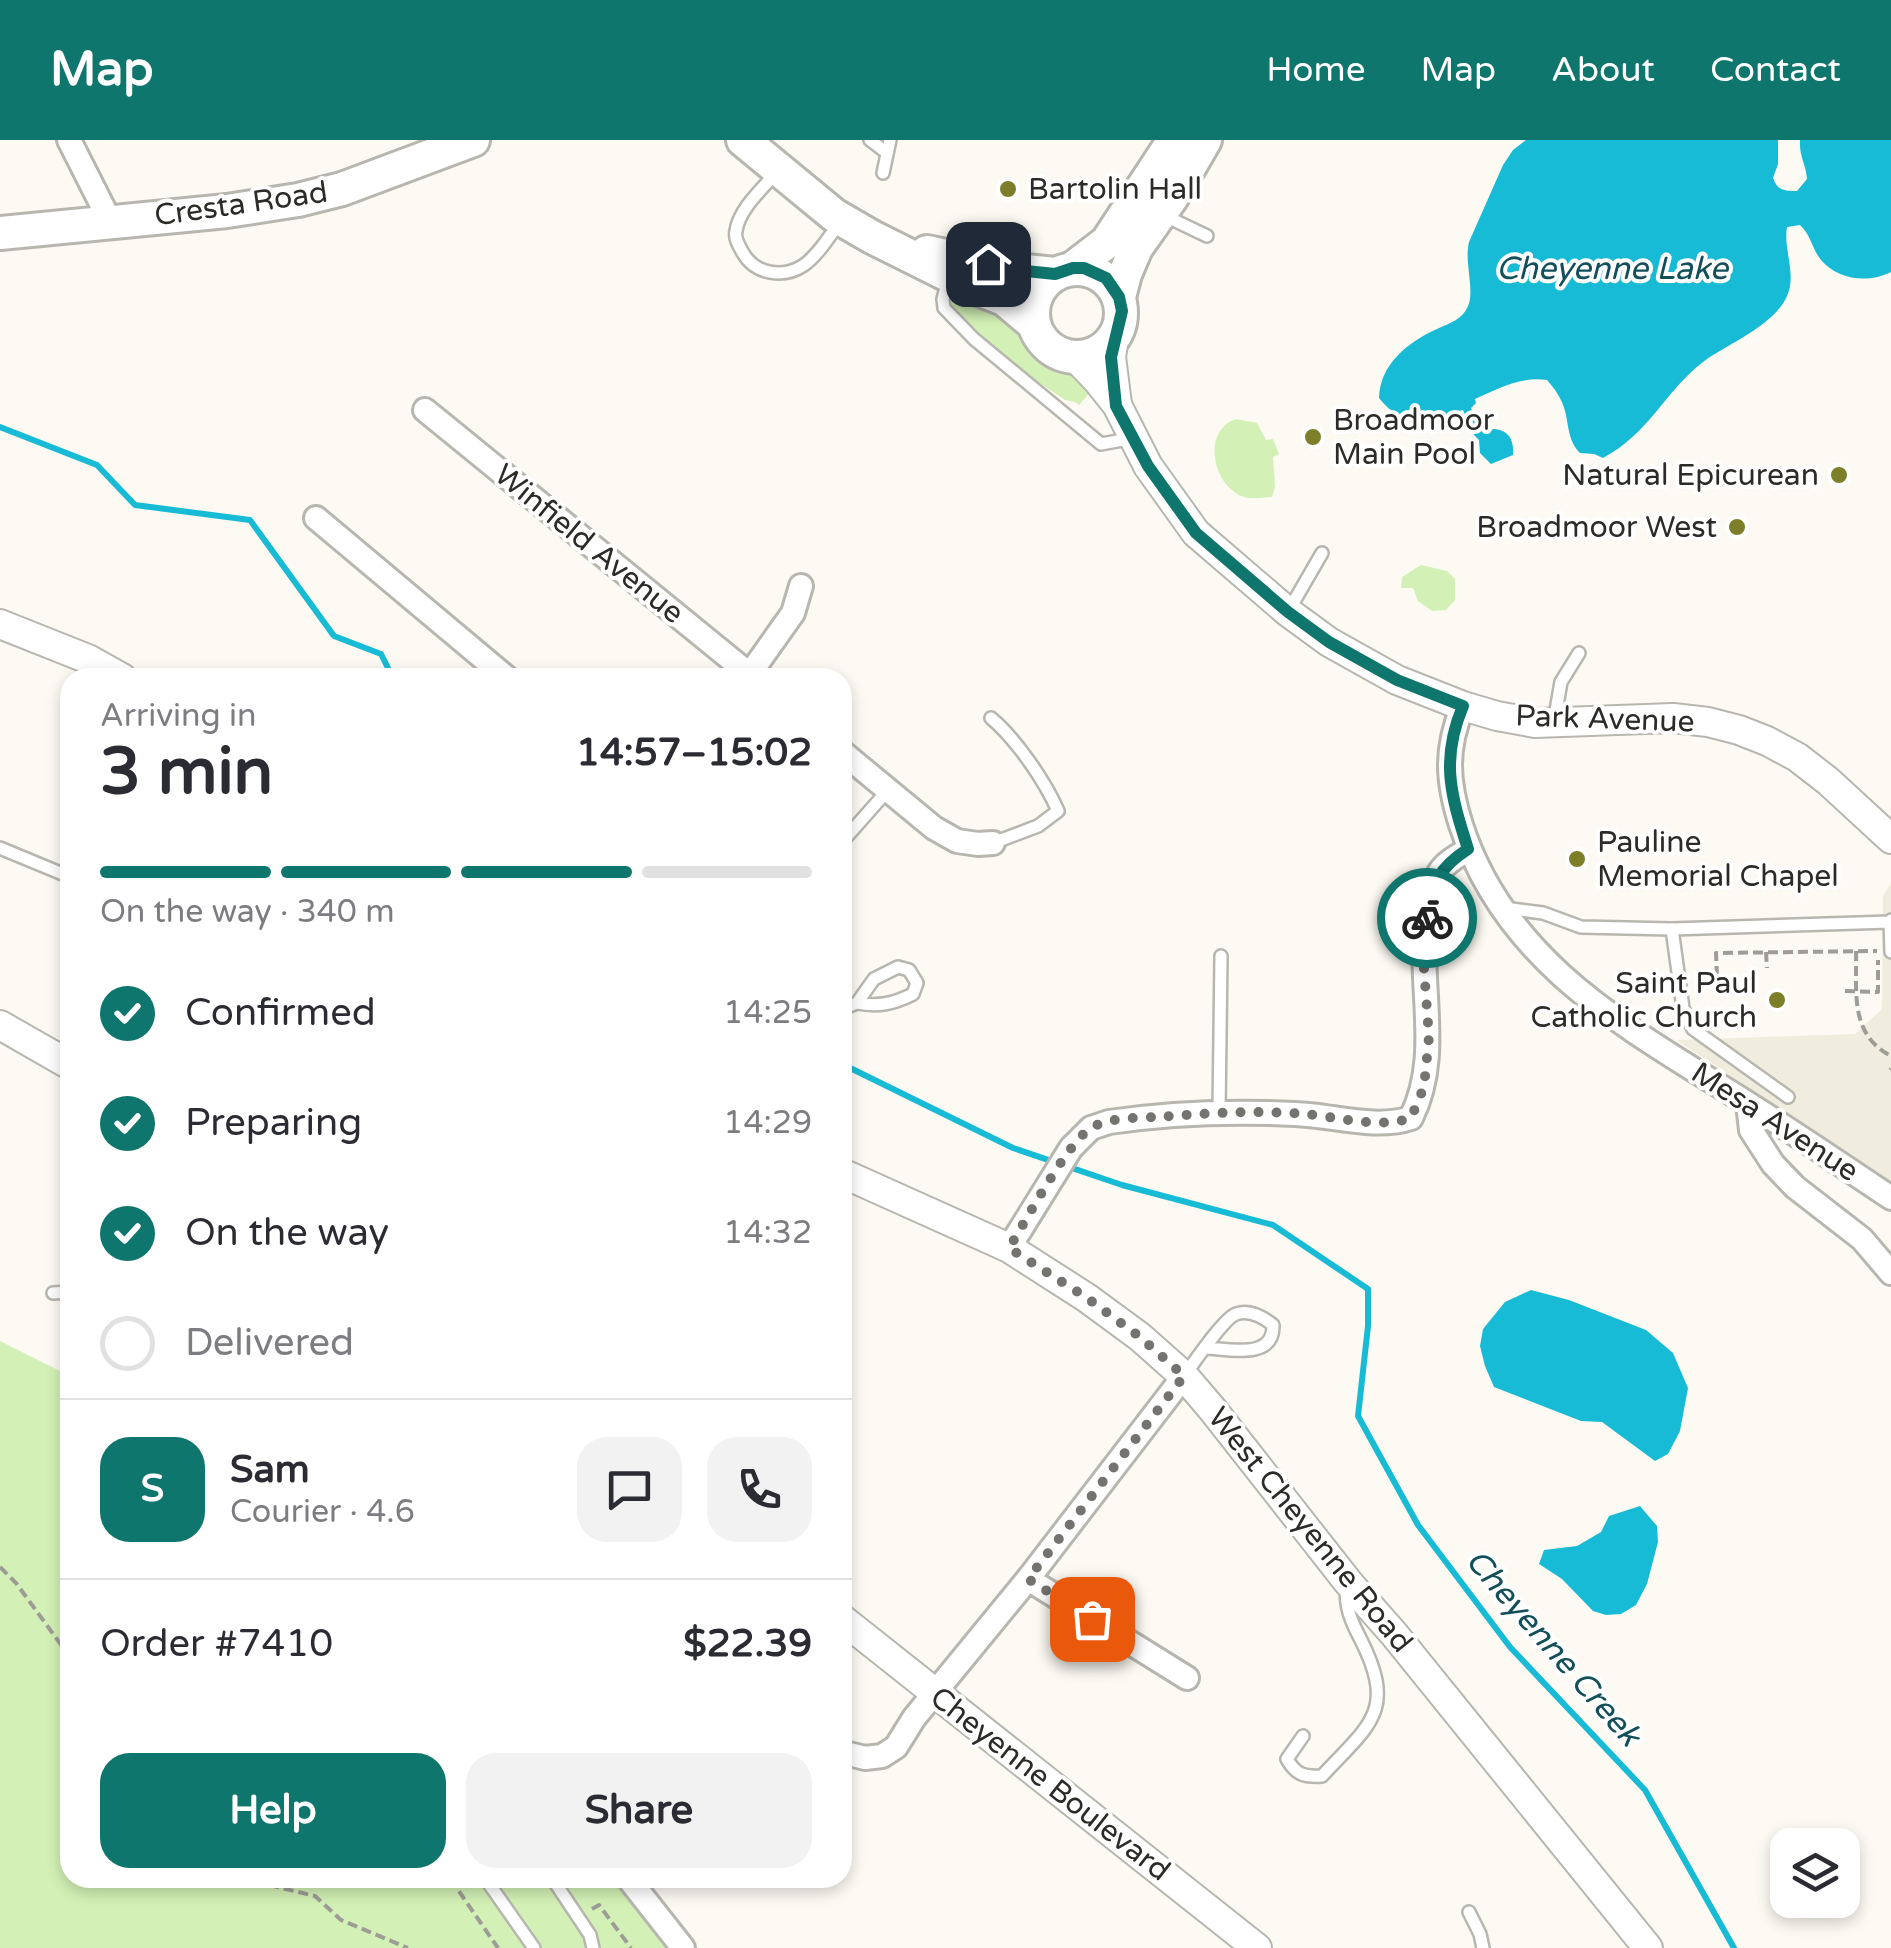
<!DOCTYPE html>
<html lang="en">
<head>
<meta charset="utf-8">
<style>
	:root { --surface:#fff; --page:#f2f2f3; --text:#2b2b33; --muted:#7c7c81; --line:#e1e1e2; --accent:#0f766e }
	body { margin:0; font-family:"Varela Round",sans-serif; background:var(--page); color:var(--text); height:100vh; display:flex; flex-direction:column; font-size:38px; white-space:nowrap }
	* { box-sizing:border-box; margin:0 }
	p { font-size:32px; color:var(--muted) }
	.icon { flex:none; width:55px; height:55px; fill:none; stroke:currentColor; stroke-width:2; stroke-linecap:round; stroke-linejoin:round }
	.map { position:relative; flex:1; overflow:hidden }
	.side { position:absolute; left:60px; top:528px; width:792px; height:1220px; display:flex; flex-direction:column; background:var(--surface); border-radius:30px; box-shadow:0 5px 15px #0003 }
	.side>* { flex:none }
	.tools { position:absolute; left:1770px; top:1688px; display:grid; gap:20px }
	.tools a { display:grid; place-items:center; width:90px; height:90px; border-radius:20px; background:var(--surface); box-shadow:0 5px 15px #0003; font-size:50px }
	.pin { position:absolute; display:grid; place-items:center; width:85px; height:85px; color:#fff; margin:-42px; border-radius:20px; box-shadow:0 5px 15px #0006 }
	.courier { position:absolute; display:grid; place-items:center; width:100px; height:100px; margin:-50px; border:8px solid #0f766e; border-radius:50%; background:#fff; color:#222; box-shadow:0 2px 12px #0007 }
	.head em { font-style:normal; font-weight:800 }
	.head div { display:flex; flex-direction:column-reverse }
	.head { display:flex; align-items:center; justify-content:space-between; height:170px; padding:0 40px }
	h1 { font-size:65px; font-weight:800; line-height:75px }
	.bar { display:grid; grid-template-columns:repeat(4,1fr); gap:15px 10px; align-content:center; height:120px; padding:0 40px }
	.bar i { height:12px; border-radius:8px; background:var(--line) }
	.bar .current { background:var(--accent) }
	.bar p { grid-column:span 4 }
	.line { display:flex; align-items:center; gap:25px; padding:0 40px; border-top:2px solid var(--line) }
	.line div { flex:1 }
	.round { display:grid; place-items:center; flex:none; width:105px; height:105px; border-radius:30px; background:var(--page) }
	ol { padding:0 40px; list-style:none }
	li { display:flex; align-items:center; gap:30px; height:110px }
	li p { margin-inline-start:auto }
	li .icon { padding:10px; border-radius:50%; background:var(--accent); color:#fff; stroke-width:4 }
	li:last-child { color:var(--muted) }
	li i { width:55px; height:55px; border:5px solid var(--line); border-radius:50% }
	.cta { display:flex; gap:20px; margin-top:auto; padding:20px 40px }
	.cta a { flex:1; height:115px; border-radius:30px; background:var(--accent); color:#fff; font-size:40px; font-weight:800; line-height:115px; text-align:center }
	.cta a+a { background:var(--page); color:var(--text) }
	header { display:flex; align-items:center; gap:60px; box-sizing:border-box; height:140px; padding:0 50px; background:var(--accent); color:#fff }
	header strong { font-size:48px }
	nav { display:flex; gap:55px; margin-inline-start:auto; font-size:35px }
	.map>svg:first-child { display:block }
	.built { fill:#f1edde }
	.green { fill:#d3f1b6 }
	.water { fill:#18bbd5 }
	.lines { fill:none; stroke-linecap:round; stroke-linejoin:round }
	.stream { stroke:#18bbd5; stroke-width:6 }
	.service-casing { stroke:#b8b7af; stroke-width:16 }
	.minor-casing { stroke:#b8b7af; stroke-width:28 }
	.tertiary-casing { stroke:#b8b7af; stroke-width:32 }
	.secondary-casing { stroke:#b8b7af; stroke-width:38 }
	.path { stroke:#9d9c96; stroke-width:4; stroke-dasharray:10 5; stroke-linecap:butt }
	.service { stroke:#fff; stroke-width:11 }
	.minor { stroke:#fff; stroke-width:22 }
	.tertiary { stroke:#fff; stroke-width:28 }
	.secondary { stroke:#fff; stroke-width:32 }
	.done { stroke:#75736f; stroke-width:10; stroke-dasharray:0 18 }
	.route { stroke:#0f766e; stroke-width:12 }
	.poi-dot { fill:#7d7f28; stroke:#fff; stroke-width:4 }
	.labels { text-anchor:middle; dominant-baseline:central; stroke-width:8; stroke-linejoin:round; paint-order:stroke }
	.poi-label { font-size:30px; fill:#2c2b28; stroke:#fff; text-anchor:start }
	.street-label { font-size:30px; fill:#2c2b28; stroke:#fff }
	.water-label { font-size:32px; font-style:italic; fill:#124f5a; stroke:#fff }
</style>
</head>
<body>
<header>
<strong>Map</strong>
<nav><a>Home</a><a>Map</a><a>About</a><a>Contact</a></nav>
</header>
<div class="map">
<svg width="1891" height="1808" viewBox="0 0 1891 1808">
	<rect width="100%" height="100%" fill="#fcfaf2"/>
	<path class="built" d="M1891,743v298l-215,-141 179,-6 27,-25 1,-113z"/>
	<g class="green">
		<path d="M957,153l33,9 31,30 4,10 14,15 34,16 20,16 -14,16 -4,-3 -10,-2 -34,-23 -73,-59c-6,-9 -10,-16 -1,-25z"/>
		<path d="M1236,279l21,4 9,17 7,-1 6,15 -6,3 2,30 -3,10c-7,0 -17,2 -24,1 -35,-7 -48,-67 -12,-79z"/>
		<path d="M1421,425l26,6 8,8v21l-9,10 -14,1 -14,-10 -5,-13h-12l1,-11z"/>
		<path d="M0,1201l70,35v502h546l55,70h-671z"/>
	</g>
	<g class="water">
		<path d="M1526,0h252v24l-5,14c5,13 11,13 24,13l10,-12c-1,-15 -8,-22 -7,-39h91v132c-22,11 -52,9 -70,-12 -9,-11 -10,-25 -21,-35l-13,2c-4,22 10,48 0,69 -13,30 -60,48 -84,66 -38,29 -53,71 -100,96l-9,-4 -14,-1c-12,-12 -11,-27 -15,-42 -3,-12 -10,-22 -18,-31 -26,-4 -50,9 -72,19l1,4 -5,5c3,7 6,19 15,22 3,1 6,-1 9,-1 15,2 19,12 18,26l-22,9 -11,-11 -1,-13 -5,-5 -11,-25c-33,9 -59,20 -84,-12 1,-34 29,-56 58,-69 13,-6 26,-10 31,-23 7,-16 -4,-44 1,-64l34,-77 10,-15z"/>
		<path d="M1531,1150l38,10 77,30 27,23 15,35 -8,43 -12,23 -13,7 -53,-39 -21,-1 -87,-34 -9,-21 -5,-20 3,-17 22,-27z"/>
		<path d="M1640,1366l17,20 1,16 -11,42 -11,21 -15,9 -15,1 -13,-4 -31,-32 -23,-15 5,-14 33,-4 24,-14 8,-16z"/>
	</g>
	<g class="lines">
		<g class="stream">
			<path d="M0,287l97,38 38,40 115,15 84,116 47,18 12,24"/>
			<path d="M842,924l171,84 109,37 151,40 95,64v37l-10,90 60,109 92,122 135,143 89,158"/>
		</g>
		<defs>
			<g id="service">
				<path d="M870,0l17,13"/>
				<path d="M776,33c-13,15 -37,36 -40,58 -2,7 3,15 7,22 12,21 40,26 61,12 14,-10 25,-28 35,-42"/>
				<path d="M883,33l7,-33"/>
				<path d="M1161,74l46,22"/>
				<path d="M948,140l-5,19 1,9 30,31 127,105 33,-6"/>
				<path d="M1289,470l33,-57"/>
				<path d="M991,578c25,21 54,63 67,93l-20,15 -45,17"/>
				<path d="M1554,582l7,-40 18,-29"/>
				<path d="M842,702l46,-52"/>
				<path d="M0,708l70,29"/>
				<path d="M1504,768l39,5 38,14 91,2 11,79 10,21 95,68"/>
				<path d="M1890,782l1,30"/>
				<path d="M1672,789l218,-7 1,-2"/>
				<path d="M842,869l15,-6 17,-24 24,-12 11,3 8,13 -4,11c-20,10 -35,13 -56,9"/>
				<path d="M1219,972l2,-156"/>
				<path d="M53,1153l17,-1"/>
				<path d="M1184,1236c9,-12 40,-58 52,-62 14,-5 27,3 37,11 1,35 -44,24 -67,23"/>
				<path d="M1303,1596l-16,23c9,16 17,18 35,17 47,-51 75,-64 39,-136 -9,-17 -17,-34 -14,-53"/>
				<path d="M485,1738l49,70"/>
				<path d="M552,1738l38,57 3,13"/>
				<path d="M1469,1772l11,22 3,14"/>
			</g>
			<g id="minor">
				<path d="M69,0l41,81"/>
				<path d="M425,270l329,268"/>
				<path d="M316,378l191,160"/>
				<path d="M747,538l46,-65 8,-27"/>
				<path d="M1463,566c-18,43 -16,75 -2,119 45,139 167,203 283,276 49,31 98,64 147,97"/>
				<path d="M842,612l92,76 23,13 21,3 15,-1"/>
				<path d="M1748,964l3,26 22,34 22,23 67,52 29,34"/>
				<path d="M1009,1108l62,-100 20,-20 18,-6c61,-9 124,-11 186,-8 37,1 80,16 116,4 33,-66 4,-137 17,-207 3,-12 5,-27 11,-38 6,-11 19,-17 30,-24"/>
				<path d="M1028,1439l159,99"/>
				<path d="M842,1611l7,3 16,4 17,-2 14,-9 18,-29 114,-139 156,-203"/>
				<path d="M628,1738l55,70"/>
			</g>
			<g id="tertiary">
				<path d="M1114,198l-3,19 6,47"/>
				<path d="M1075,217l23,24 19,24 31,61 48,67 92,79 41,30 68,38 66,26 34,10 38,7 138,-5 35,4 31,8 28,11 30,16 31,24 63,58"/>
				<path d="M0,484l88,35 34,19"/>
				<path d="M0,885l70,40"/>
				<path d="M842,1033l167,75 78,50 53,39 44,39 29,34 135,172 46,52 254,314"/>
				<path d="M842,1479l415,329"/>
			</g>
			<g id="secondary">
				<path d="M743,0l91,75 38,22 96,48 36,14 30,25"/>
				<path d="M0,93l227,-22 71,-11 44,-11 131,-49"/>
				<path d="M927,112l80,17 48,5"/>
				<path d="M1073,128l34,-26 67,-102"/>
				<circle cx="1077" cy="173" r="44"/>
				<path d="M1119,157l6,-23 11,-26 36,-51 33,-57"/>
			</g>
		</defs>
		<use href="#service" class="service-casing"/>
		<use href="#minor" class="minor-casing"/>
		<use href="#tertiary" class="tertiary-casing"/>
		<use href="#secondary" class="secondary-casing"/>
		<g class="path">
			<path d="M1856,811c1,41 -7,83 35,105"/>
			<path d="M1766,812l1,16"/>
			<path d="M1717,836l-1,-23 161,-2"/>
			<path d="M1845,851l33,1v-32"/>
			<path d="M1890,930l1,-1"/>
			<path d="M0,1427l16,16 54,74"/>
			<path d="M240,1738l75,18 26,24 67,28"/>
			<path d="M460,1738l-4,9 42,61"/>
			<path d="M592,1769l7,-4 32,43"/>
		</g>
		<use href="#service" class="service"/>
		<use href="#minor" class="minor"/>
		<use href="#tertiary" class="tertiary"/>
		<use href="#secondary" class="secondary"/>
	</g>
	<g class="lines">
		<path class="done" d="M1092,1479l-64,-40 156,-203 -44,-39 -53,-39 -78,-50c17,-27 58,-105 82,-120 19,-11 47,-10 68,-11 49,-4 97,-7 146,-3 33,3 73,15 106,4l13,-31 5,-50 -6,-82 4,-37"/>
		<path class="route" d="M988,124l18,5 49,5 18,-6h11l22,10 13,19 3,14 -11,46 5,49 32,60 48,67 92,79 41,30 68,38 66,26c-23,54 -12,90 5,143 -31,20 -34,33 -41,69"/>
	</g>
	<g class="poi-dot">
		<circle cx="1008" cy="49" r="10"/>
		<circle cx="1313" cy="297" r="10"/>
		<circle cx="1839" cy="335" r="10"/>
		<circle cx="1737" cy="387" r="10"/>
		<circle cx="1577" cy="719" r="10"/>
		<circle cx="1777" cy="860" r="10"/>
	</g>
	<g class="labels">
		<g class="poi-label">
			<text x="1028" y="49">Bartolin Hall</text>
			<text x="1333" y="280">Broadmoor<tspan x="1333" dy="34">Main Pool</tspan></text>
			<text x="1819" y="335" text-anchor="end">Natural Epicurean</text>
			<text x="1717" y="387" text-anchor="end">Broadmoor West</text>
			<text x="1597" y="702">Pauline<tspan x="1597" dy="34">Memorial Chapel</tspan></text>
			<text x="1757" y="843" text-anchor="end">Saint Paul<tspan x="1757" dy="34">Catholic Church</tspan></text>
		</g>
		<g class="street-label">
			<text transform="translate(241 64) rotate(-8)">Cresta Road</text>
			<text transform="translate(589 404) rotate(39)">Winfield Avenue</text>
			<text transform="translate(1605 579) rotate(2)">Park Avenue</text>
			<text transform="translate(1775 982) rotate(33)">Mesa Avenue</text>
			<text transform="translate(1310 1390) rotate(51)">West Cheyenne Road</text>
			<text transform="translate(1050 1644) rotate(38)">Cheyenne Boulevard</text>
		</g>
		<g class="water-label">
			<text x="1612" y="129">Cheyenne Lake</text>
			<text transform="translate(1553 1508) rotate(49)">Cheyenne Creek</text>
		</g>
	</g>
</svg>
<div class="tools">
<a><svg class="icon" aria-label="layers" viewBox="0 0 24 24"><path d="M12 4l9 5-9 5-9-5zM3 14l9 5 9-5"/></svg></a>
</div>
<div class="pin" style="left:1092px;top:1479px;background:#ea580c"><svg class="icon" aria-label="bag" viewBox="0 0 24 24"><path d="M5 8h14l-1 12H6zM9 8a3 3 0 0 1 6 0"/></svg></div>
<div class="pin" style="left:988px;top:124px;background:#1f2937"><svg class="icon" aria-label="home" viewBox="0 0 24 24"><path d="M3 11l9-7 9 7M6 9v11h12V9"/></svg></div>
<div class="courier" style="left:1427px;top:778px"><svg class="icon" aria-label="bike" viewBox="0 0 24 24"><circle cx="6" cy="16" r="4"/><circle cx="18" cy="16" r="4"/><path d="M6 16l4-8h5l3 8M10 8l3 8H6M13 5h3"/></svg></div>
<section class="side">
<div class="head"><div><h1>3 min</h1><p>Arriving in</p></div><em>14:57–15:02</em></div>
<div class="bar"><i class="current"></i><i class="current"></i><i class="current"></i><i></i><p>On the way · 340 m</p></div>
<ol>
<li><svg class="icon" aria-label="check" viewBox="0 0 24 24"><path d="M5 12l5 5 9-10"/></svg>Confirmed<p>14:25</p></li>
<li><svg class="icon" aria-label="check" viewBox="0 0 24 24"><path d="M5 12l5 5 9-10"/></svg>Preparing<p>14:29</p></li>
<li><svg class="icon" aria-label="check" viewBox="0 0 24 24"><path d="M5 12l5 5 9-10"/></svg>On the way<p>14:32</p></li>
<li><i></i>Delivered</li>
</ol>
<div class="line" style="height:180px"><b class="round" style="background:var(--accent);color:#fff">S</b><div><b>Sam</b><p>Courier · 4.6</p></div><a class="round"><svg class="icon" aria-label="chat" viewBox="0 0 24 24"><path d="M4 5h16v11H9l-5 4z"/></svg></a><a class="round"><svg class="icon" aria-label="phone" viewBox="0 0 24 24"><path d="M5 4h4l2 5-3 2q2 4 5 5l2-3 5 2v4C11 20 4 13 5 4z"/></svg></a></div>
<div class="line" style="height:130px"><div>Order #7410</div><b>$22.39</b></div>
<div class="cta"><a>Help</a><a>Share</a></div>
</section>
</div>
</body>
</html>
